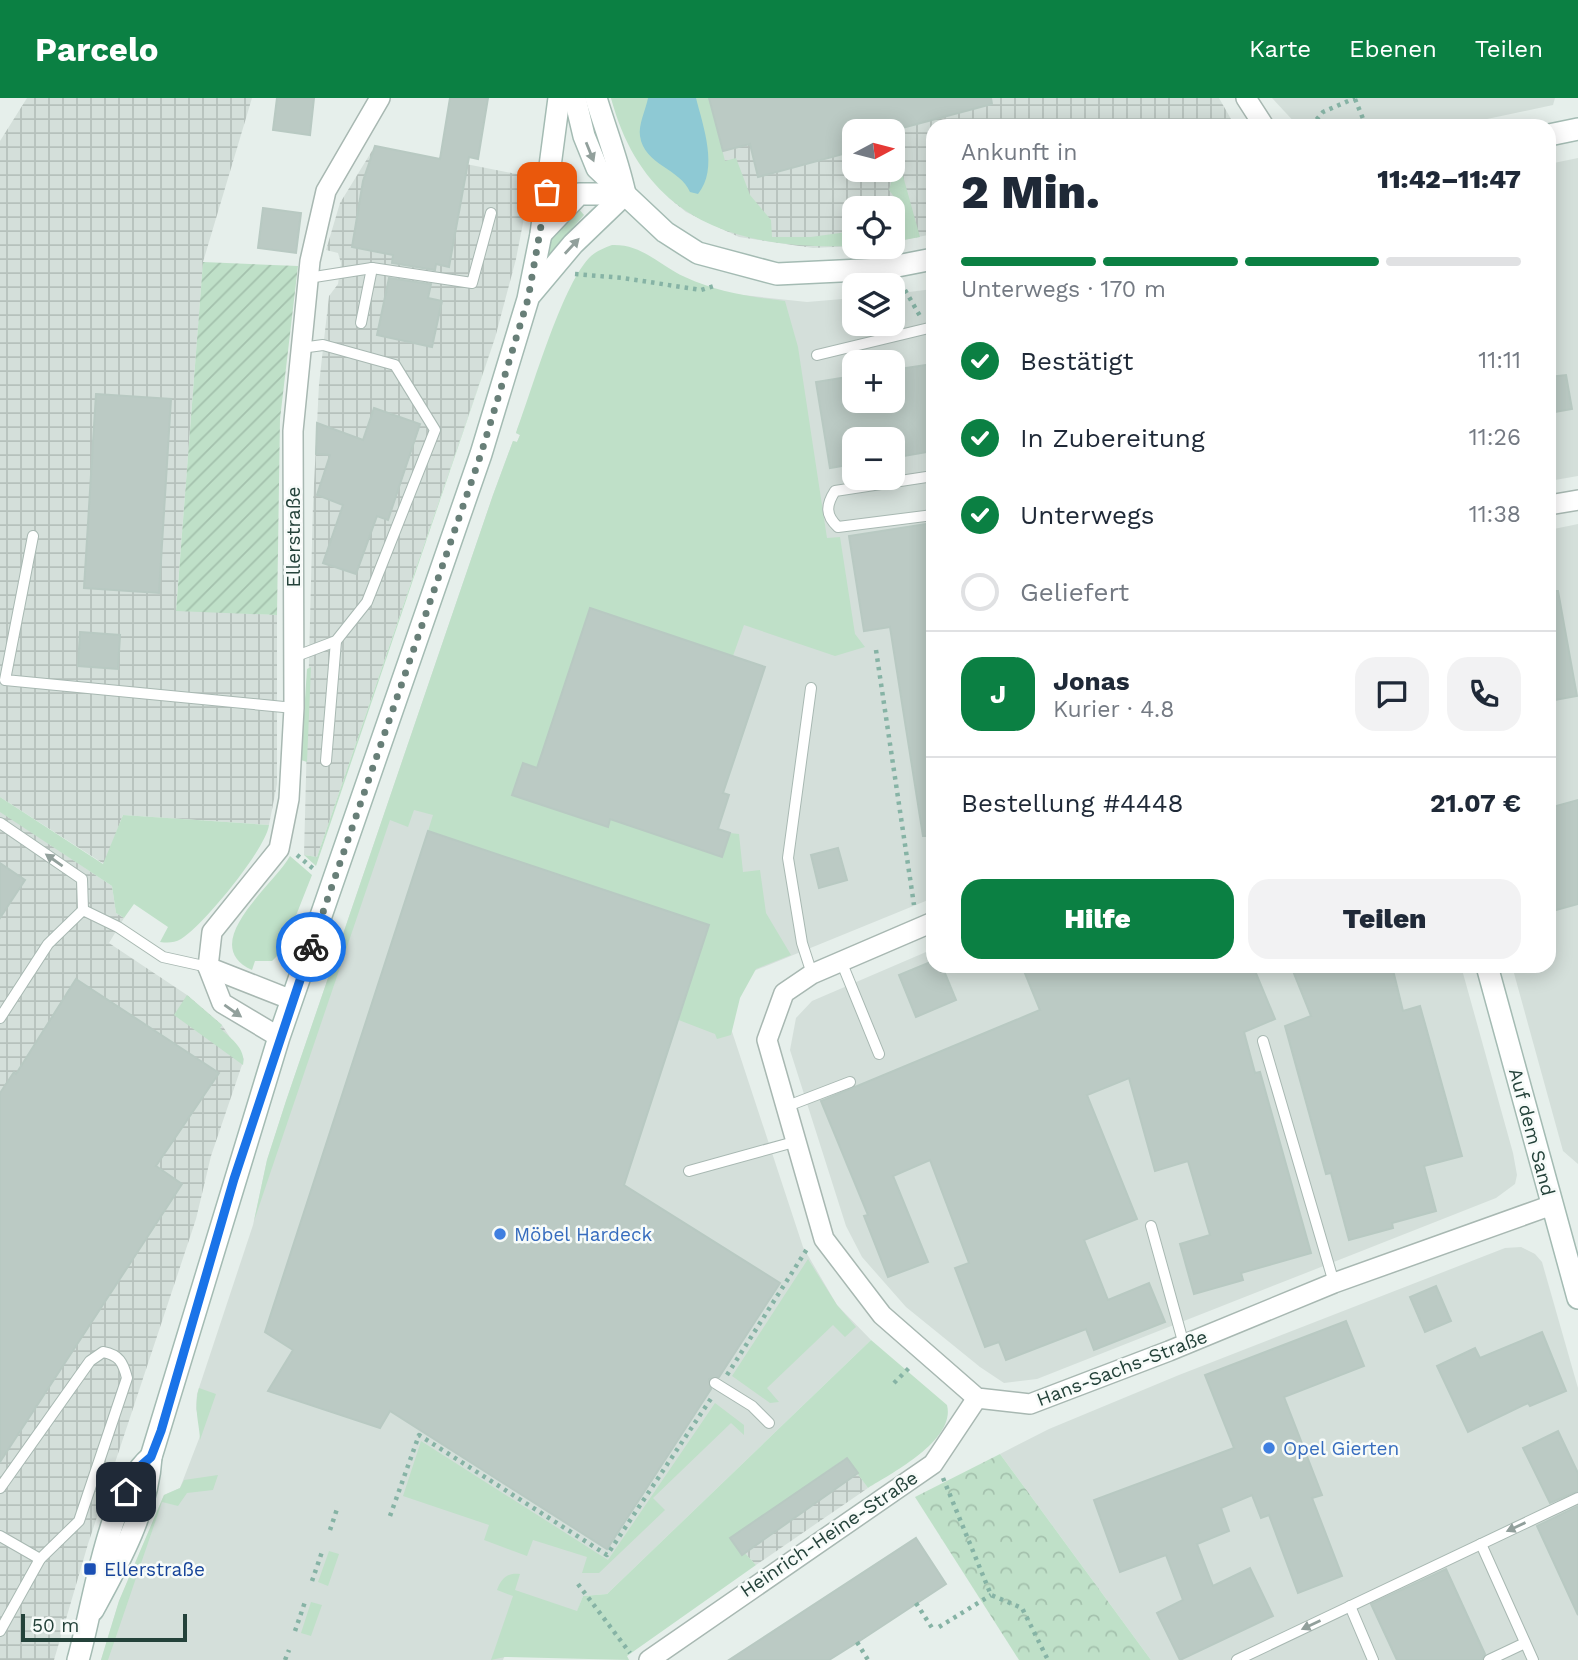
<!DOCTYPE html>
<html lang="de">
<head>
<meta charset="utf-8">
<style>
	:root { --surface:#fff; --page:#f2f2f3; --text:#1f2937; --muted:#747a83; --line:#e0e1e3; --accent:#0b8043 }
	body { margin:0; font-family:"Work Sans",sans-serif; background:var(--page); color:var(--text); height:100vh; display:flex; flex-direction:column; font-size:26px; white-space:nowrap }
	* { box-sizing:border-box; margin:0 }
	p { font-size:23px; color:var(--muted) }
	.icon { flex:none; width:38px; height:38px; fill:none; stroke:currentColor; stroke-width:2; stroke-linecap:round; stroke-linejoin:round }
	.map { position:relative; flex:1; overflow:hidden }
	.panel { position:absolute; left:926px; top:21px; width:630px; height:854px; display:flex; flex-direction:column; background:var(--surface); border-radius:21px; box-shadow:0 4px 18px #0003 }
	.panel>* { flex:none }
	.needle { width:46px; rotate:83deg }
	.tools { position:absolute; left:842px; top:21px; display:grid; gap:14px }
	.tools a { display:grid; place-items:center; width:63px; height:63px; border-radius:14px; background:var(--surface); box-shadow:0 4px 18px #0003; font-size:35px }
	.scale { position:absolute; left:21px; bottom:18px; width:166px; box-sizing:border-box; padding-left:7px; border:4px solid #24423a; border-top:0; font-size:19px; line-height:24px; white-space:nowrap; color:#24423a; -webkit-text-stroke:5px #f7fbf9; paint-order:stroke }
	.pin { position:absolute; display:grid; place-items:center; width:60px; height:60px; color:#fff; margin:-30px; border-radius:14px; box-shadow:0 4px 10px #0006 }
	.courier { position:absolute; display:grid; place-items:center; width:70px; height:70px; margin:-35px; border:5px solid #1a73e8; border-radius:50%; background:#fff; color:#222; box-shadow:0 2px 9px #0007 }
	.headline em { font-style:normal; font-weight:800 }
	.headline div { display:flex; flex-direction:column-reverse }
	.headline { display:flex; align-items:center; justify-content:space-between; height:119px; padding:0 35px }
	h1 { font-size:46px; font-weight:800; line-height:52px }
	.bar { display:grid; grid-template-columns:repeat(4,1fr); gap:10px 7px; align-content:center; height:84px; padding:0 35px }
	.bar i { height:9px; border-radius:5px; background:var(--line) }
	.bar .selected { background:var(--accent) }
	.bar p { grid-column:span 4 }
	.line { display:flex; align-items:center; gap:18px; padding:0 35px; border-top:2px solid var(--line) }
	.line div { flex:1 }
	.round { display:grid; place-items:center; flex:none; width:74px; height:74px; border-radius:21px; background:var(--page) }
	ol { padding:0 35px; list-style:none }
	li { display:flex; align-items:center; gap:21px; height:77px }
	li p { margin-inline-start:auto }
	li .icon { padding:7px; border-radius:50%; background:var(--accent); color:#fff; stroke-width:4 }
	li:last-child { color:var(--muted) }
	li i { width:38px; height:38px; border:4px solid var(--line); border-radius:50% }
	.cta { display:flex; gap:14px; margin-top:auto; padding:14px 35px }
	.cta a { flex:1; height:80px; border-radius:21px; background:var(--accent); color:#fff; font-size:28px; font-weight:800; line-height:80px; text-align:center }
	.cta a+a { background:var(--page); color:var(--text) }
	header { display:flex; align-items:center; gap:42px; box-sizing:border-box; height:98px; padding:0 35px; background:var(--accent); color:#fff }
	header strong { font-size:33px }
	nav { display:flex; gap:38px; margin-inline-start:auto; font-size:24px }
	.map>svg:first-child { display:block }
	.built { fill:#d4dfda; fill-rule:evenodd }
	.industrial { fill:url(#industrial-grid); fill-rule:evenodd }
	.grass { fill:#bfe0c8 }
	.park { fill:url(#park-crowns) }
	.garden { fill:url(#garden-furrows) }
	.water { fill:#8ec9d4 }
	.building { fill:#bbcac4; stroke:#b8c9c2; stroke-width:2 }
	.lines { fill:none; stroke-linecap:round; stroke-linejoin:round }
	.lane-casing { stroke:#a8b8b2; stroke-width:12 }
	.street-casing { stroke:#a8b8b2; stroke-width:22 }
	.secondary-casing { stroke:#a4bbb3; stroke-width:24 }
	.path { stroke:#86b3a5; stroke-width:4.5; stroke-dasharray:3.5 5; stroke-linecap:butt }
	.lane { stroke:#fff; stroke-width:10 }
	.street { stroke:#fff; stroke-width:19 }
	.secondary { stroke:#fff; stroke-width:21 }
	.oneway { fill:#92a09c }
	.done { stroke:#687f78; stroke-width:7; stroke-dasharray:0 12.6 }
	.route { stroke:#1a73e8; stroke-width:9 }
	.shop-dot { fill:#3f7fe0; stroke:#f7fbf9; stroke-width:2.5 }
	.transit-dot { fill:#1a4fb4; stroke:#f7fbf9; stroke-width:2.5 }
	.labels { text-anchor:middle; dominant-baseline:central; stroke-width:5; stroke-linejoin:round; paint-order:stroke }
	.street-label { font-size:19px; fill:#24423a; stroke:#f7fbf9 }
	.shop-label { font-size:19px; fill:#366cbe; stroke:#f7fbf9; text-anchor:start }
	.transit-label { font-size:19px; fill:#164399; stroke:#f7fbf9; text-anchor:start }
</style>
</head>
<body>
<header>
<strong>Parcelo</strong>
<nav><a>Karte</a><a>Ebenen</a><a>Teilen</a></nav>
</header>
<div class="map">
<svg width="1578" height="1562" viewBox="0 0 1578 1562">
	<defs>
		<pattern id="industrial-grid" width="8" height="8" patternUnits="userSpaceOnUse" patternTransform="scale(1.75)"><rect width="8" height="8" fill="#d4dfda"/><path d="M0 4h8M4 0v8" fill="none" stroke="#b6c1bc"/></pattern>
		<pattern id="park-crowns" width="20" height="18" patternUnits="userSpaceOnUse" patternTransform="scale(1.75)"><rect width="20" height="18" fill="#bfe0c8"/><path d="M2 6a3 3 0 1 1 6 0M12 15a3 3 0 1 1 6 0" fill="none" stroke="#a4c1ad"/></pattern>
		<pattern id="garden-furrows" width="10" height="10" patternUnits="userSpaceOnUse" patternTransform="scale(1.75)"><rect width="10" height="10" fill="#bfe0c8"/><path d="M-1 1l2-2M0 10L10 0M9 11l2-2" fill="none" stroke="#a4c1ad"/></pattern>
	</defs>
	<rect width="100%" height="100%" fill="#e6efeb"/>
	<g class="built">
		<path d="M1272,0h283l-2,7 -99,21h-156z"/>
		<path d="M1578,60v318l-29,5v-317z"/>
		<path d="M933,191v609l-216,88 86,261 34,58 34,35 -264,254 -24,2 -6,16 -50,-16 -24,64h-402l18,-59 45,-106 16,-7 22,-57 -6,-22 1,-15 56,-169 14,-65 19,-59 207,-606 20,-54 4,1 3,-7 -4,-2 46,-125 171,-14 74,8 47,-4v26h38l1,-30zM854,264h38v39h-38zM854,341h38v39h-38z"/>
		<path d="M1578,426v640l-15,-13 -51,-185h37v-436z"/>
		<path d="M933,851v17h528l52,187 4,22 -2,9 -19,14 -459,181 -33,4 -24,-16 -74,-60 -44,-50 -16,-31 -56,-176 6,-32 16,-17z"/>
		<path d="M1521,1149l14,7 7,8 36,126v272h-427l-151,-206 49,-25 130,-54 326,-127z"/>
	</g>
	<g class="industrial">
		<path d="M27,0h225l-49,164 -27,348 101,5v169l-8,41 -146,-10 -19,49 -104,-67v-656z"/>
		<path d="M611,0h608l16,28h-302v108l-40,8 -1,-34h-38v38l-41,2 -74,-11 -53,-25 -17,-14 -26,-32 -20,-35zM854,33h38v39h-38z"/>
		<path d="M375,48l157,31 -16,82 -21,79 -178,519 -13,-2 9,-351 6,-120 10,-88 9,-12 3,-21 -3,-10 -12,-3 14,-47z"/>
		<path d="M0,713l112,75 4,27 8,5 -15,25 78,52 35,30 22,34 -33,97 -15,63 -108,325 -34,116h-54z"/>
		<path d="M847,1360l21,30 -112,77 -26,-27z"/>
	</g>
	<g class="grass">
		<path d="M611,0h98l16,63 11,-3 14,37 21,25 1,17h39l43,-6v15c-115,4 -210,-24 -243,-148z"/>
		<path d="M898,60l22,79 -27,5 -1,-34h-6l9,-10 -6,-8z"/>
		<path d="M577,109l7,8 -41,47 8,-24z"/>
		<path d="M612,147c31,-1 46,20 73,32 32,15 65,20 100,24l13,46 29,191 13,-1 15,97 10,13 -30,9 -91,-31 -11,31 -142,-47 -54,159 -14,-5 -11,31 96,32 2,-7 112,38 8,-24 9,1 4,38 17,-2 6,43 25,42 -35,14 -16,29 -9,37 -14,4 -2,-5 -39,-15 32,-94 -280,-94 5,-16 -19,-5 -6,17 -18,-7 -136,401 13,-61 19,-59 207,-606 20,-54 4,1 3,-7 -4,-2c16,-43 45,-145 73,-175 7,-7 15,-10 23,-13z"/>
		<path d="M495,240l-179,528 -12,-11 13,2z"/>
		<path d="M311,569l-4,95 -6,-2 6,-91z"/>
		<path d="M0,699l103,67 20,-49 146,10c-3,24 -66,101 -88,114 -7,4 -13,4 -21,3l8,-15 -34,-23 -10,14 -8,-5 -4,-27 -112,-74z"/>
		<path d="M290,758l22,19 -30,76 -10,10h-17l-3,9c-56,-26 22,-85 38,-114z"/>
		<path d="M187,897l35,30 -2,3c11,11 26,20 23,37l-69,-50z"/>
		<path d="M808,1161l29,46 19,22 -11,10 -12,-12 -66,63 12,14 -9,1 -38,-27z"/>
		<path d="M871,1242l76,65c9,35 -55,68 -79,83l-22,-30 -115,80 25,27 -129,91 2,4 -124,-3 -14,3 22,-64 -16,-6c4,-11 10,-18 23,-16l-5,16 62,21 6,-15 24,-2z"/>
		<path d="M199,1290l17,6 -16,46c0,-14 -7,-33 -1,-52z"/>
		<path d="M715,1305l29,22v10l-13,-12 -78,75 12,12 -66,63h-17l5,-16 -54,-17 -6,16 -43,-16 5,-15 -86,-29 18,-55 187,119z"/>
		<path d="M218,1377l-5,15 -26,3 -9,13 -16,-4 -54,158h-7l18,-59 45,-106 16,-7 4,-8z"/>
		<path d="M329,1453l10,3 -11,32 -10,-4z"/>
		<path d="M311,1504l11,3 -11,31 -10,-3z"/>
	</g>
	<path class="park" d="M1000,1356l151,206h-132l-104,-163z"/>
	<path class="garden" d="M203,164l95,4 -18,153 -3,196 -101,-4z"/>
	<path class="water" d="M648,0h48c7,28 23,71 2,96l-8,-2c-9,-23 -46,-27 -50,-56 -2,-11 6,-27 8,-38z"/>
	<g class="building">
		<path d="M277,0h37l-4,37 -37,-5z"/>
		<path d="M450,0h38l-10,61 -9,-2 -20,110 -13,-3 -1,6 -43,-7 1,-8 -41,-8 11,-66 12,-35 65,13z"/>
		<path d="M709,0h282l1,6 -101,27h-37v20l-96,26 -8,-33 -27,7z"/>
		<path d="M263,110l38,5 -5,40 -38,-5z"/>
		<path d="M389,180l42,6 -3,14 14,3 -10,46 -55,-12z"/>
		<path d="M933,266v87l-41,7v-19h-38v25l-24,4 -14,-86 38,-6v25h38v-31z"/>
		<path d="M1566,277l6,34 -23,4v-36z"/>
		<path d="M96,296l75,5 -12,194 -75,-5z"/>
		<path d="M374,310l46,16 -32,96 -11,-4 -21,58 -33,-11 20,-58 -26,-10 13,-40 -14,-1 1,-31 46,17z"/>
		<path d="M926,426l7,1v311h-10l-33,-209 -26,4 -15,-95z"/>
		<path d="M1549,493h9l19,105 -28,5z"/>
		<path d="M590,510l175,59 -42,126 6,2 -11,34 12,4 -8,24 -112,-38 -2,8 -96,-32 11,-32 14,5z"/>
		<path d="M80,534l40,3 -2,34 -40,-3z"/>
		<path d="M1578,702v104l-29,8v-104z"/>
		<path d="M428,733l281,94 -85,260 156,98 -61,94 -10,2 2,10 -104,160 -217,-138 -10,17 -112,-37 25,-41 -28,-18z"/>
		<path d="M838,750l9,32 -28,8 -8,-33z"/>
		<path d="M0,765l25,17 -25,38z"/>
		<path d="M933,863v5h9l14,34 -40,17 -17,-42z"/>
		<path d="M1022,868h231l22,53 -31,13 11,41 5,-1 51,181 -70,20 2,7 -49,14 -14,-50 30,-9 -22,-74 -33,10 -26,-93 -42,17 50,124 -53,21 24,60 41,-17 16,39 -71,28 -8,-21 -80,31 -7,-18 -14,5 -30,-79 14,-5 -39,-103 -37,16 35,86 -40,15 -24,-61 4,-1 -47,-114 219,-91z"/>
		<path d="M1291,868h101l11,45 17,-5 42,150 -38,10 12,45 -44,12 1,5 -44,12 -18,-67 -5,1 -41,-148 26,-10z"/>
		<path d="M76,881l143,94 -63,93 26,18 -182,278v-369l14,-21 2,2z"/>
		<path d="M1436,1188l15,35 -26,11 -15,-35z"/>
		<path d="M1346,1223l18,45 -80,31 38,98 -10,3 30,78 -44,17 -29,-78 -8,3 -9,-23 -31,13 8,23 -32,13 16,42 37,-18 23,48 -93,44 -23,-47 26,-13 -17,-45 -46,17 -26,-72 140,-52 -29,-73z"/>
		<path d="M1542,1234l24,59 -36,15 -2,-3 -60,29 -31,-66 38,-18 5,10z"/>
		<path d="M1558,1333l20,42v18l-28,12 -27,-55z"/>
		<path d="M847,1360l11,15 -116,82 -12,-17z"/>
		<path d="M1578,1408v109l-41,-89z"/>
		<path d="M916,1440l30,46 -85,56 -32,20h-100z"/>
		<path d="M1446,1471l39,85 -3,6h-85l-26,-56z"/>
	</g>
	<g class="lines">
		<defs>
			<g id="lane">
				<path d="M308,180l64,-10 100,15 19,-70"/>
				<path d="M361,225l11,-55"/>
				<path d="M817,257l116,-28"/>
				<path d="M933,378l-98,15c-9,14 -10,24 3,36l95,-12"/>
				<path d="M33,438l-28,144 289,28"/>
				<path d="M294,559l42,-16 31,-39 68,-172 -40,-65 -72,-20 -22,3"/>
				<path d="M811,590l-23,170 14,85 10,31"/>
				<path d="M326,663l10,-120"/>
				<path d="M0,725l82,56 1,31"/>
				<path d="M841,863l38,93"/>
				<path d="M0,920l48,-74 35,-34 35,17 45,30 45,10"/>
				<path d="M1263,943l71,242"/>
				<path d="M785,1009l65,-25"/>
				<path d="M689,1073l105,-29"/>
				<path d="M1151,1128l33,119"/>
				<path d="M715,1285l37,23 17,17"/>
				<path d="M0,1390l90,-127 13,-9c16,3 20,10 24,26l-48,143 -39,38 -40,72"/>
				<path d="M0,1438l40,23"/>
				<path d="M1481,1446l52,116"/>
				<path d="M1350,1508l23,54"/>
				<path d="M1237,1562l341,-162"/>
				<path d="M1489,1562l36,-17"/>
			</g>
			<g id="street">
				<path d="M1246,0l18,28"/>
				<path d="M1549,407l29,-5"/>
				<path d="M933,824l-121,52 -28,19 -17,47 57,199 58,76 95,83 53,6 139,-53 165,-68 218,-78"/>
				<path d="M208,869l84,33"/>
				<path d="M279,939l-57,-34 -14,-36 4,-35 67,-83 10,-50 5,-91 -1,-277 17,-170 16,-70 54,-93"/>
				<path d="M649,1562l284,-196 44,-66"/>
			</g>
			<g id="secondary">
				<path d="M575,0l9,38 13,32 68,64 33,21 79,21 105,-5 51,-10"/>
				<path d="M596,0c10,33 22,63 29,96"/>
				<path d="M1549,37l29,-6"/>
				<path d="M541,136l38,-40h46"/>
				<path d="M531,196l42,-50 52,-50"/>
				<path d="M1487,868l91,332"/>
				<path d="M93,1512c25,-46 55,-99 58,-153l128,-420 202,-583 47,-155 13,-65 18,-136"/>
				<path d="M78,1562c16,-56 29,-166 73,-203"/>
			</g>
		</defs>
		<use href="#lane" class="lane-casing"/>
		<use href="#street" class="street-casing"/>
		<use href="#secondary" class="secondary-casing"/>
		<g class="path">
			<path d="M1355,1l11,27"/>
			<path d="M1311,28l12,-14 32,-14"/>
			<path d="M575,176l48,4 78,12 16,-5"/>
			<path d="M905,192l15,26"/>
			<path d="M876,552l38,255"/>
			<path d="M297,757l19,16"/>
			<path d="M727,1277l80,-126"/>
			<path d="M894,1285l15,-15"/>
			<path d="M943,1380l48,117 31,13 26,52"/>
			<path d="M390,1418l29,-81 188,120 105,-158"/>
			<path d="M330,1432l8,-24"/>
			<path d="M312,1483l11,-32"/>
			<path d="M578,1486l52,69"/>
			<path d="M916,1505l18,28"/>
			<path d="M939,1529l52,-32"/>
			<path d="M295,1533l11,-32"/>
			<path d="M857,1544l11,18"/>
			<path d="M285,1562l4,-10"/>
		</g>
		<use href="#lane" class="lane"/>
		<use href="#street" class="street"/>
		<use href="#secondary" class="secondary"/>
	</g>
	<defs><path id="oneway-solid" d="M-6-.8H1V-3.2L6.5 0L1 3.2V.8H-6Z" transform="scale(1.75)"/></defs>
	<g class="oneway">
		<use href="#oneway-solid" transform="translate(590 54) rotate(68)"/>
		<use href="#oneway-solid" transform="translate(572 148) rotate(-47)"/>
		<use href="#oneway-solid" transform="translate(54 762) rotate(-145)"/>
		<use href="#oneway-solid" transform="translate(233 913) rotate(35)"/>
		<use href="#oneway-solid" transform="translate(1516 1429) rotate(155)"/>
		<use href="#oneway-solid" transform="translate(1311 1527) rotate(155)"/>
	</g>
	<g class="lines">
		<path class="done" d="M311,849l170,-493 47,-155 19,-107"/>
		<path class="route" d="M126,1394l10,-22 15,-13 10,-26 73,-252 77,-232"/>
	</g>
	<g class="shop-dot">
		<circle cx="500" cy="1136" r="7"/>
		<circle cx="1269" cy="1350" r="7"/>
	</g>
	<rect class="transit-dot" x="83" y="1464" width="14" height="14" rx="3.5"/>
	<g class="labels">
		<g class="street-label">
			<text transform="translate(293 439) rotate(-90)">Ellerstraße</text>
			<text transform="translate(1532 1034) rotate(75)">Auf dem Sand</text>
			<text transform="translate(1122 1270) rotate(-21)">Hans-Sachs-Straße</text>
			<text transform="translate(829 1436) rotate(-34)">Heinrich-Heine-Straße</text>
		</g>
		<g class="shop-label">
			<text x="514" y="1136">Möbel Hardeck</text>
			<text x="1283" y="1350">Opel Gierten</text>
		</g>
		<g class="transit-label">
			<text x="104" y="1471">Ellerstraße</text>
		</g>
	</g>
</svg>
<div class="tools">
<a><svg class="needle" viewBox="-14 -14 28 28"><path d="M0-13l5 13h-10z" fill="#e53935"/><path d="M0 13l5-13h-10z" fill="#747a83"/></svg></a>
<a><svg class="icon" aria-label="locate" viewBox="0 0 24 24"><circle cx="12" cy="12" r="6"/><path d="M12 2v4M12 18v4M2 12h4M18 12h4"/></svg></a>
<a><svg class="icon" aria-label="layers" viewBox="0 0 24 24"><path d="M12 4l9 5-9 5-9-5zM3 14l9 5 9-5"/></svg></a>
<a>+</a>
<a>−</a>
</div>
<div class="scale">50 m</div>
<div class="pin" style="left:547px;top:94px;background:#ea580c"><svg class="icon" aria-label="bag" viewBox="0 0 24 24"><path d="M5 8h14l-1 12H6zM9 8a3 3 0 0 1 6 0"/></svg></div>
<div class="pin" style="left:126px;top:1394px;background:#1f2937"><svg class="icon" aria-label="home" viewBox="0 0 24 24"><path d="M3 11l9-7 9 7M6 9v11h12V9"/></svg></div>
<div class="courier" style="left:311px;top:849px"><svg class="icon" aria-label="bike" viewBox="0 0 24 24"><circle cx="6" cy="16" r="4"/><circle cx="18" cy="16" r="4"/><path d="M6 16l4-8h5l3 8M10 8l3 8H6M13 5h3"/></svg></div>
<section class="panel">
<div class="headline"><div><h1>2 Min.</h1><p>Ankunft in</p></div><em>11:42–11:47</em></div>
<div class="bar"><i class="selected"></i><i class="selected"></i><i class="selected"></i><i></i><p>Unterwegs · 170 m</p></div>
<ol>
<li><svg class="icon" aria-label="check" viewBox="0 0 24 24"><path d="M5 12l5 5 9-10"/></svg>Bestätigt<p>11:11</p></li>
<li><svg class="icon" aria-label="check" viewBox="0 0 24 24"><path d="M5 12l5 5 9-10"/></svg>In Zubereitung<p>11:26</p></li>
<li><svg class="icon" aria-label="check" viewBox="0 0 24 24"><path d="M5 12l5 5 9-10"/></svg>Unterwegs<p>11:38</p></li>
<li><i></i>Geliefert</li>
</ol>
<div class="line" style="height:126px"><b class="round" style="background:var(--accent);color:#fff">J</b><div><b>Jonas</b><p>Kurier · 4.8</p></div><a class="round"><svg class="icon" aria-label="chat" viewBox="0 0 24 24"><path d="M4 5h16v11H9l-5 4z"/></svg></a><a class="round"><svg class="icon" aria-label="phone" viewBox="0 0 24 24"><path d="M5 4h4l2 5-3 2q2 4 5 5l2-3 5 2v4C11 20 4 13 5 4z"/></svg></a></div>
<div class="line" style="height:91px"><div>Bestellung #4448</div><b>21.07 €</b></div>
<div class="cta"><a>Hilfe</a><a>Teilen</a></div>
</section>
</div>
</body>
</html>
